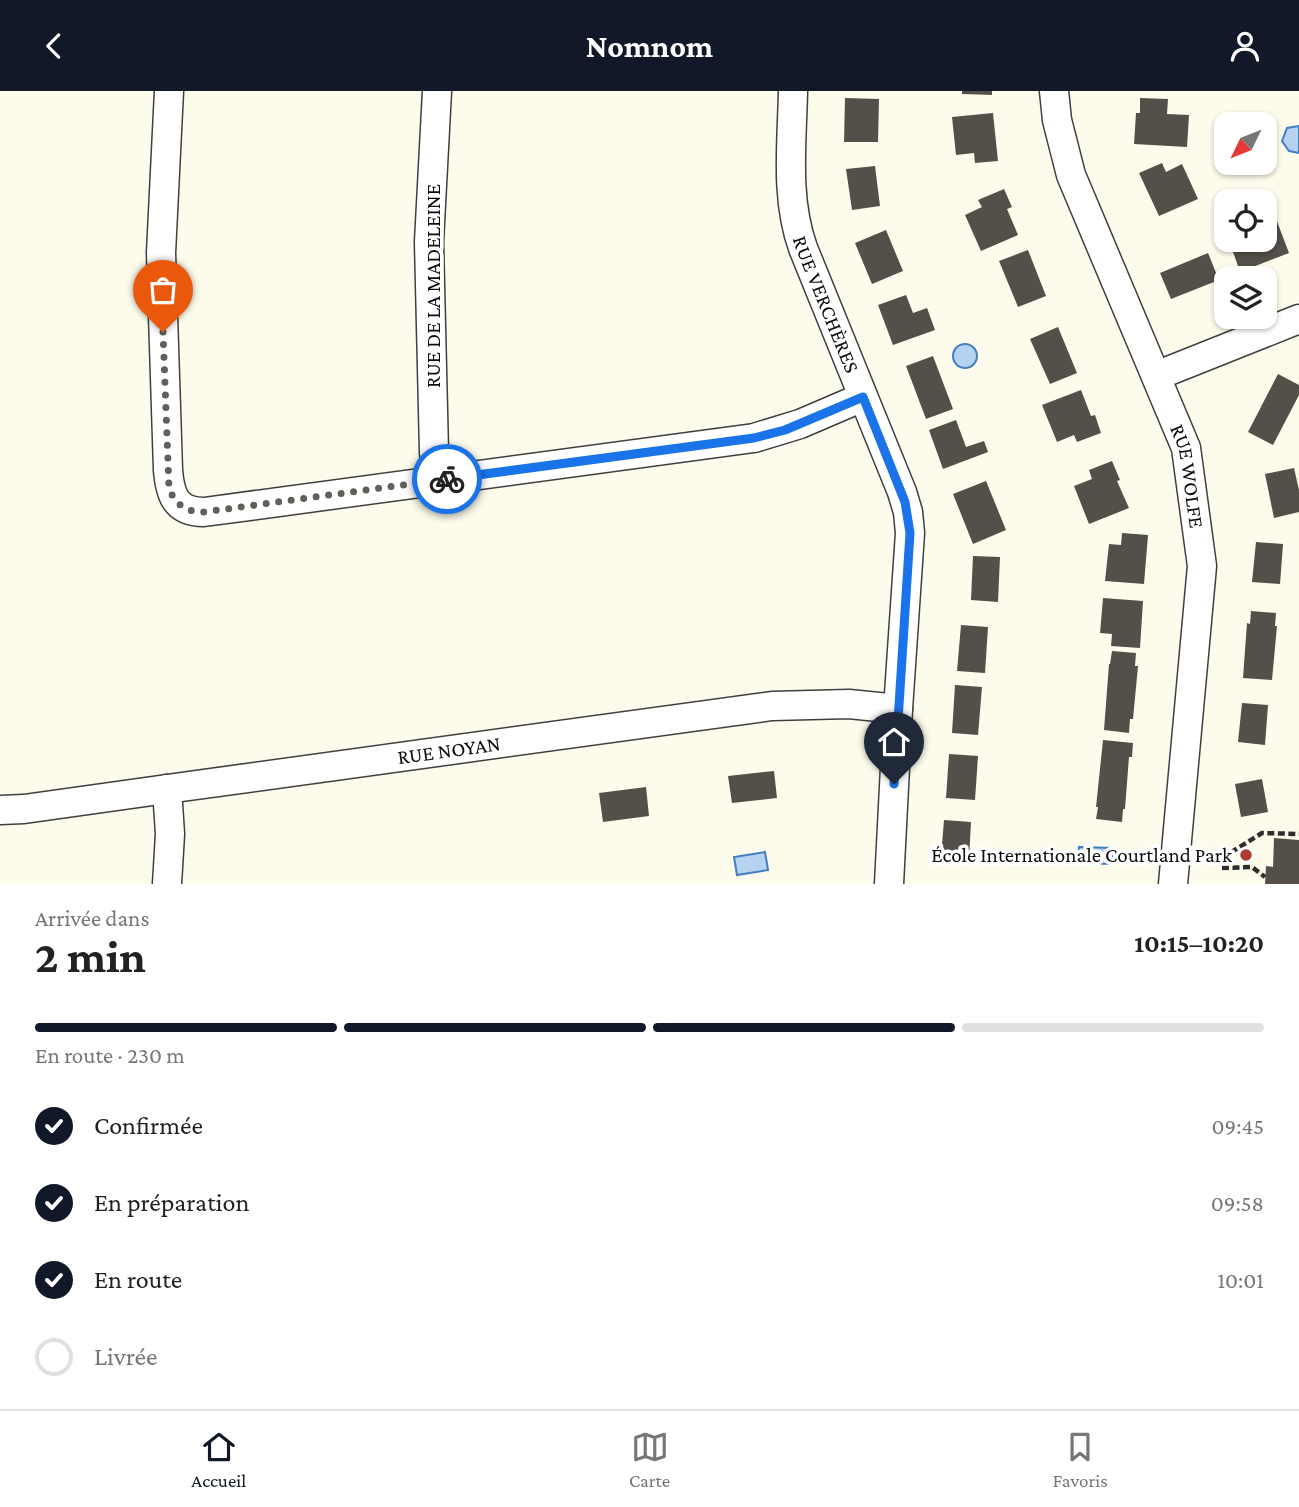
<!DOCTYPE html>
<html lang="fr">
<head>
<meta charset="utf-8">
<style>
	:root { --surface:#fff; --page:#f6f6f6; --text:#222; --muted:#767676; --line:#e0e0e0; --accent:#111827 }
	body { margin:0; font-family:"Crimson Pro",serif; background:var(--page); color:var(--text); height:100vh; display:flex; flex-direction:column; font-size:26px; white-space:nowrap }
	* { box-sizing:border-box; margin:0 }
	p { font-size:23px; color:var(--muted) }
	.icon { flex:none; width:38px; height:38px; fill:none; stroke:currentColor; stroke-width:2; stroke-linecap:round; stroke-linejoin:round }
	.map { position:relative; height:793px; overflow:hidden }
	.panel { display:flex; flex-direction:column; background:var(--surface); flex:1 }
	.panel>* { flex:none }
	.needle { width:46px; rotate:227deg }
	.buttons { position:absolute; left:1214px; top:21px; display:grid; gap:14px }
	.buttons a { display:grid; place-items:center; width:63px; height:63px; border-radius:14px; background:var(--surface); box-shadow:0 2px 5px #0004; font-size:35px }
	.pin { position:absolute; display:grid; place-items:center; width:60px; height:60px; color:#fff; margin:-72px -30px; border-radius:50% 50% 50% 0; rotate:-45deg; box-shadow:0 0 7px #0007 }
	.pin .icon { rotate:45deg }
	.courier { position:absolute; display:grid; place-items:center; width:70px; height:70px; margin:-35px; border:5px solid #1a73e8; border-radius:50%; background:#fff; color:#222; box-shadow:0 2px 9px #0007 }
	.overview em { font-style:normal; font-weight:700 }
	.overview div { display:flex; flex-direction:column-reverse }
	.overview { display:flex; align-items:center; justify-content:space-between; height:119px; padding:0 35px }
	h1 { font-size:46px; font-weight:700; line-height:52px }
	.bar { display:grid; grid-template-columns:repeat(4,1fr); gap:10px 7px; align-content:center; height:84px; padding:0 35px }
	.bar i { height:9px; border-radius:5px; background:var(--line) }
	.bar .current { background:var(--accent) }
	.bar p { grid-column:span 4 }
	ol { padding:0 35px; list-style:none }
	li { display:flex; align-items:center; gap:21px; height:77px }
	li p { margin-inline-start:auto }
	li .icon { padding:7px; border-radius:50%; background:var(--accent); color:#fff; stroke-width:4 }
	li:last-child { color:var(--muted) }
	li i { width:38px; height:38px; border:4px solid var(--line); border-radius:50% }
	header { display:flex; justify-content:space-between; align-items:center; height:91px; padding:0 35px; background:var(--accent); color:#fff; font-size:32px; font-weight:700 }
	.dock { display:flex; justify-content:space-around; align-items:center; height:98px; border-top:2px solid var(--line); background:var(--surface); font-size:19px; color:var(--muted) }
	.dock a { display:grid; justify-items:center; gap:4px }
	.dock .current { color:var(--accent) }
	.map>svg:first-child { display:block }
	.water { fill:#b5d2f0; stroke:#437ec1; stroke-width:2 }
	.building { fill:#544f49 }
	.lines { fill:none; stroke-linecap:round; stroke-linejoin:round }
	.minor-casing { stroke:#3f3f3f; stroke-width:31 }
	.path { stroke:#2e2e2e; stroke-width:4.5; stroke-dasharray:7 3.5; stroke-linecap:butt }
	.minor { stroke:#fff; stroke-width:28 }
	.done { stroke:#60605a; stroke-width:7; stroke-dasharray:0 12.6 }
	.route { stroke:#1a73e8; stroke-width:9 }
	.poi-dot { fill:#af3b30; stroke:#fff; stroke-width:2.5 }
	.labels { text-anchor:middle; dominant-baseline:central; stroke-width:7; stroke-linejoin:round; paint-order:stroke }
	.street-label { font-size:21px; fill:#0c0c0c; stroke:#fff }
	.poi-label { font-size:21px; fill:#0c0c0c; stroke:#fff; text-anchor:end }
</style>
</head>
<body>
<header><svg class="icon" aria-label="back" viewBox="0 0 24 24"><path d="M15 5l-7 7 7 7"/></svg>Nomnom<svg class="icon" aria-label="person" viewBox="0 0 24 24"><circle cx="12" cy="8" r="4"/><path d="M4 21q1-7 8-7t8 7"/></svg></header>
<div class="map">
<svg width="1299" height="793" viewBox="0 0 1299 793">
	<rect width="100%" height="100%" fill="#fdfcec"/>
	<g class="water">
		<path d="M1299,35v27l-10,-2 -7,-10 5,-13z"/>
		<circle cx="965" cy="265" r="12"/>
		<path d="M1079,756l34,1v16l-35,-1z"/>
		<path d="M765,761l3,18 -31,5 -3,-18z"/>
	</g>
	<g class="building">
		<path d="M962,0h30v4l-30,-1z"/>
		<path d="M845,7l34,1 -1,43h-34z"/>
		<path d="M1140,7l28,1 -1,15 22,1 -2,32 -53,-3 2,-31h4z"/>
		<path d="M993,22l5,48 -23,2 -1,-10 -18,2 -4,-38z"/>
		<path d="M1162,72l4,9 16,-8 16,35 -39,17 -20,-43z"/>
		<path d="M875,75l5,40 -28,4 -6,-41z"/>
		<path d="M1004,98l8,18 -5,2 11,26 -37,16 -16,-36 17,-8 -4,-7z"/>
		<path d="M1275,125l14,37 -49,19 -9,-26 17,-6h17v-20z"/>
		<path d="M886,139l17,41 -31,13 -17,-41z"/>
		<path d="M1028,159l18,46 -28,11 -19,-46z"/>
		<path d="M1208,162l11,27 -48,19 -11,-26z"/>
		<path d="M906,204l7,18 14,-5 8,22 -42,15 -15,-40z"/>
		<path d="M1058,236l19,46 -27,11 -20,-45z"/>
		<path d="M933,265l20,53 -27,10 -20,-53z"/>
		<path d="M1278,283l21,11v10l-26,50 -25,-13z"/>
		<path d="M1081,299l10,26 4,-1 6,18 -24,9 -3,-7 -17,7 -15,-37z"/>
		<path d="M956,329l10,27 18,-6 4,11 -45,17 -14,-39z"/>
		<path d="M1112,370l8,19 -3,1 12,27 -40,16 -15,-38 18,-7 -3,-9z"/>
		<path d="M1294,377l5,22v22l-25,6 -9,-44z"/>
		<path d="M986,390l20,49 -33,14 -20,-50z"/>
		<path d="M1122,442l26,2 -4,49 -39,-3 4,-37 12,1z"/>
		<path d="M1256,451l27,2 -3,40 -28,-2z"/>
		<path d="M973,465l27,1 -2,45 -27,-2z"/>
		<path d="M1103,507l40,3 -3,47 -29,-2 1,-12 -12,-1z"/>
		<path d="M1251,520l25,2 -1,13h2l-5,54 -29,-2 4,-55 3,1z"/>
		<path d="M961,534l27,2 -3,46 -28,-2z"/>
		<path d="M1112,560l24,2 -1,13h3l-5,53h-3l-1,14 -25,-3 5,-66h1z"/>
		<path d="M955,594l27,2 -4,48 -26,-2z"/>
		<path d="M1242,612l26,2 -3,40 -27,-3z"/>
		<path d="M1103,649l30,3 -1,14h-3l-4,52h-2l-1,13 -26,-3 2,-12h-2z"/>
		<path d="M949,663l29,2 -3,44 -29,-2z"/>
		<path d="M774,680l3,27 -45,5 -4,-27z"/>
		<path d="M1262,688l6,33 -27,5 -6,-33z"/>
		<path d="M646,696l3,29 -46,6 -4,-29z"/>
		<path d="M944,729l27,2 -2,37 -28,-2z"/>
		<path d="M1274,747l25,2v44h-34l1,-18 7,1z"/>
	</g>
	<g class="lines">
		<defs>
			<g id="minor">
				<path d="M169,0l-8,162 7,217c2,24 7,42 36,42l550,-74 46,-14 63,-27"/>
				<path id="s1" d="M793,0c-1,52 -8,107 10,157l99,244 6,20 2,21 -12,176 -9,175"/>
				<path id="s2" d="M1054,0l3,29 14,55 115,273 16,118 -29,318"/>
				<path d="M1156,285l143,-57"/>
				<path d="M437,390l-3,-29 -5,-210 8,-151"/>
				<path d="M167,698l3,45 -3,50"/>
				<path id="s3" d="M0,719l24,-1 143,-20 605,-83 77,-2 49,5"/>
			</g>
		</defs>
		<use href="#minor" class="minor-casing"/>
		<g class="path">
			<path d="M1222,767l40,-25 37,1"/>
			<path d="M1222,777l30,-1 13,10"/>
		</g>
		<use href="#minor" class="minor"/>
	</g>
	<g class="lines">
		<path class="done" d="M163,241l6,156c6,17 18,24 35,24l243,-33"/>
		<path class="route" d="M447,388l307,-41 31,-8 78,-33 42,105 5,31 -16,251"/>
	</g>
	<circle class="poi-dot" cx="1246" cy="764" r="7"/>
	<g class="labels">
		<g class="street-label">
			<text transform="translate(433 195) rotate(-90)">RUE DE LA MADELEINE</text>
			<text stroke="none"><textPath href="#s1" startOffset="219">RUE VERCHÈRES</textPath></text>
			<text stroke="none"><textPath href="#s2" startOffset="410">RUE WOLFE</textPath></text>
			<text stroke="none"><textPath href="#s3" startOffset="453">RUE NOYAN</textPath></text>
		</g>
		<g class="poi-label">
			<text x="1232" y="764">École Internationale Courtland Park</text>
		</g>
	</g>
</svg>
<div class="buttons">
<a><svg class="needle" viewBox="-14 -14 28 28"><path d="M0-13l5 13h-10z" fill="#e53935"/><path d="M0 13l5-13h-10z" fill="#767676"/></svg></a>
<a><svg class="icon" aria-label="locate" viewBox="0 0 24 24"><circle cx="12" cy="12" r="6"/><path d="M12 2v4M12 18v4M2 12h4M18 12h4"/></svg></a>
<a><svg class="icon" aria-label="layers" viewBox="0 0 24 24"><path d="M12 4l9 5-9 5-9-5zM3 14l9 5 9-5"/></svg></a>
</div>
<div class="pin" style="left:163px;top:241px;background:#ea580c"><svg class="icon" aria-label="bag" viewBox="0 0 24 24"><path d="M5 8h14l-1 12H6zM9 8a3 3 0 0 1 6 0"/></svg></div>
<div class="pin" style="left:894px;top:693px;background:#1f2937"><svg class="icon" aria-label="home" viewBox="0 0 24 24"><path d="M3 11l9-7 9 7M6 9v11h12V9"/></svg></div>
<div class="courier" style="left:447px;top:388px"><svg class="icon" aria-label="bike" viewBox="0 0 24 24"><circle cx="6" cy="16" r="4"/><circle cx="18" cy="16" r="4"/><path d="M6 16l4-8h5l3 8M10 8l3 8H6M13 5h3"/></svg></div>
</div>
<section class="panel">
<div class="overview"><div><h1>2 min</h1><p>Arrivée dans</p></div><em>10:15–10:20</em></div>
<div class="bar"><i class="current"></i><i class="current"></i><i class="current"></i><i></i><p>En route · 230 m</p></div>
<ol>
<li><svg class="icon" aria-label="check" viewBox="0 0 24 24"><path d="M5 12l5 5 9-10"/></svg>Confirmée<p>09:45</p></li>
<li><svg class="icon" aria-label="check" viewBox="0 0 24 24"><path d="M5 12l5 5 9-10"/></svg>En préparation<p>09:58</p></li>
<li><svg class="icon" aria-label="check" viewBox="0 0 24 24"><path d="M5 12l5 5 9-10"/></svg>En route<p>10:01</p></li>
<li><i></i>Livrée</li>
</ol>
</section>
<nav class="dock">
<a class="current"><svg class="icon" aria-label="home" viewBox="0 0 24 24"><path d="M3 11l9-7 9 7M6 9v11h12V9"/></svg>Accueil</a>
<a><svg class="icon" aria-label="map" viewBox="0 0 24 24"><path d="M3 6l6-2 6 2 6-2v14l-6 2-6-2-6 2zM9 4v14M15 6v14"/></svg>Carte</a>
<a><svg class="icon" aria-label="saved" viewBox="0 0 24 24"><path d="M7 4h10v16l-5-4-5 4z"/></svg>Favoris</a>
</nav>
</body>
</html>
